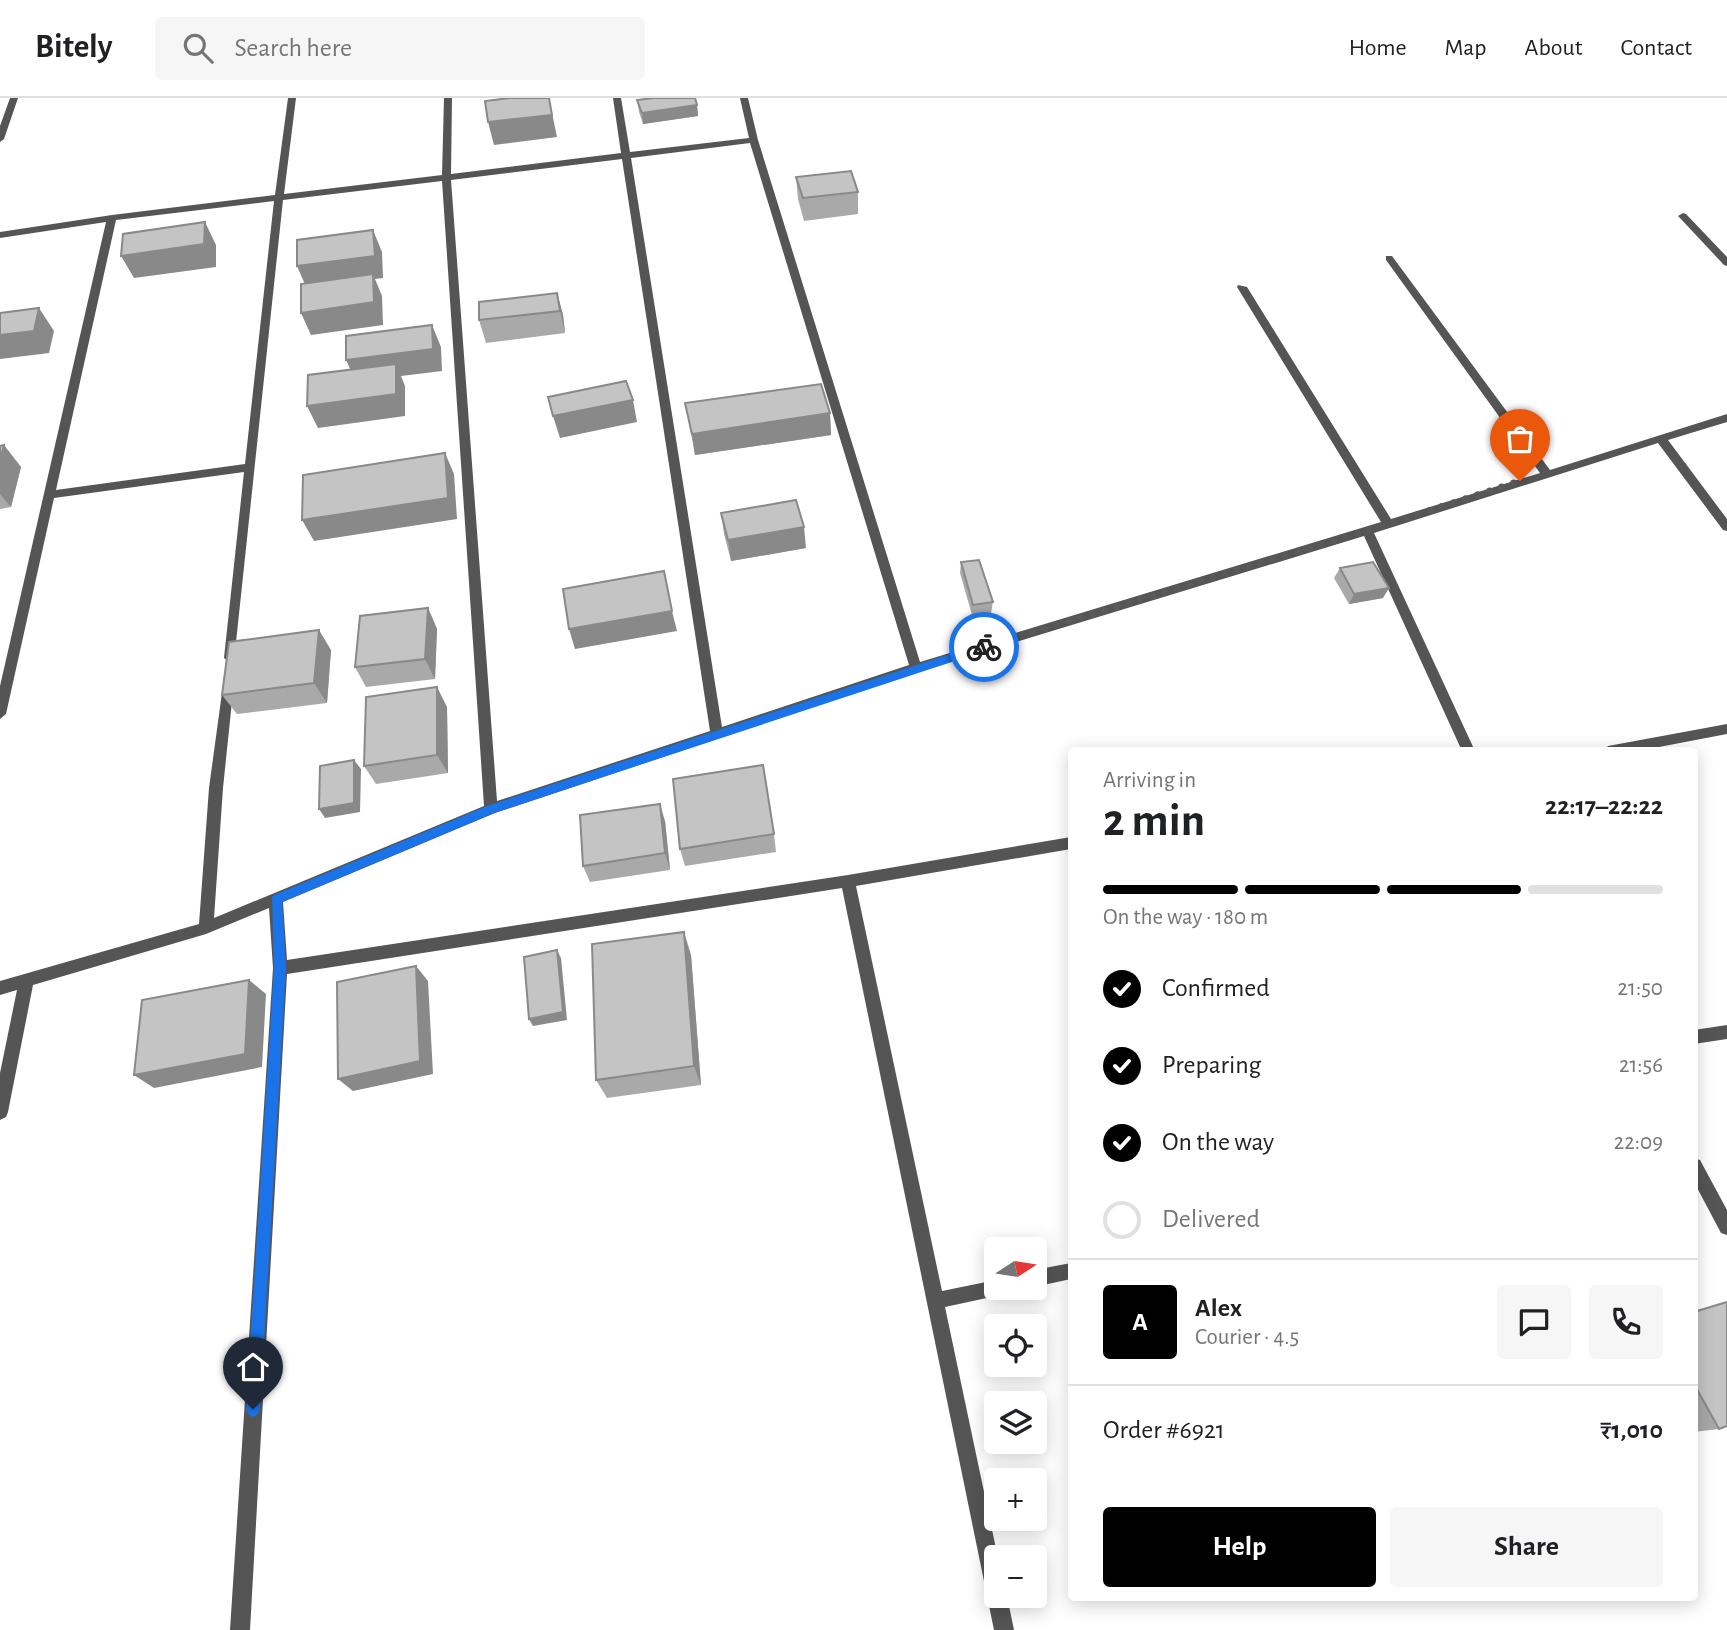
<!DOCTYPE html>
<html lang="en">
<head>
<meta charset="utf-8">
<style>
	:root { --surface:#fff; --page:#f6f6f6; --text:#202124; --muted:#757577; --line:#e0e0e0; --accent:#000 }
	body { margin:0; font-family:"Alegreya Sans",sans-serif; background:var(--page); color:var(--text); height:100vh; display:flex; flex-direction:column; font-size:26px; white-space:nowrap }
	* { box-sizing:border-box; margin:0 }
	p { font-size:23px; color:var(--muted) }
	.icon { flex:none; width:38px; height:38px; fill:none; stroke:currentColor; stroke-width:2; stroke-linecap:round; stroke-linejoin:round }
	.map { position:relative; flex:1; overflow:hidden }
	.details { position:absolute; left:1068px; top:649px; width:630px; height:854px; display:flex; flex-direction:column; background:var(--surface); border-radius:7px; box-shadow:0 4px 18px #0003 }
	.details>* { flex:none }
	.needle { width:46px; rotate:78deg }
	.fabs { position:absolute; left:984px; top:1139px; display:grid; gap:14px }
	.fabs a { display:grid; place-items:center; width:63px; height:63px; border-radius:7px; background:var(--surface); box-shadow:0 4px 18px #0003; font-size:35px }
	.pin { position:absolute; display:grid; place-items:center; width:60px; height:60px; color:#fff; margin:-72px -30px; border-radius:50% 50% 50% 0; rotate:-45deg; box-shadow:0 0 7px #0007 }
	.pin .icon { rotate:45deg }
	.courier { position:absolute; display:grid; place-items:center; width:70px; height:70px; margin:-35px; border:5px solid #1a73e8; border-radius:50%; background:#fff; color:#222; box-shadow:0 2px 9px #0007 }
	.headline em { font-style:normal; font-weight:700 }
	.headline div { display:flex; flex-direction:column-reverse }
	.headline { display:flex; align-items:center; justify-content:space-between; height:119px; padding:0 35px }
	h1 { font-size:46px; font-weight:700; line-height:52px }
	.bar { display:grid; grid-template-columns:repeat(4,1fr); gap:10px 7px; align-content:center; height:84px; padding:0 35px }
	.bar i { height:9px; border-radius:5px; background:var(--line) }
	.bar .current { background:var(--accent) }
	.bar p { grid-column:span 4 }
	.line { display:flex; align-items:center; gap:18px; padding:0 35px; border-top:2px solid var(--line) }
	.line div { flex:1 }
	.round { display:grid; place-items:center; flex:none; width:74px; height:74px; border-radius:7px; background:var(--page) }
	ol { padding:0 35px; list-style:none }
	li { display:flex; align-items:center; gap:21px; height:77px }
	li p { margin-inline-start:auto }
	li .icon { padding:7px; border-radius:50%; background:var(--accent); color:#fff; stroke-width:4 }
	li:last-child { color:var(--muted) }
	li i { width:38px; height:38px; border:4px solid var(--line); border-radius:50% }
	.primary-button { display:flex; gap:14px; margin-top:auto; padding:14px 35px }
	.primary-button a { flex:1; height:80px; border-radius:7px; background:var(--accent); color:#fff; font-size:28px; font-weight:700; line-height:80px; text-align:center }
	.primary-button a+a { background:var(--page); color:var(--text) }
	header { display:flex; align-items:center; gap:42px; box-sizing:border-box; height:98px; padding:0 35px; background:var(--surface); border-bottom:2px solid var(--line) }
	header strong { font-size:33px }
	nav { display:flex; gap:38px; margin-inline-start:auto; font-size:24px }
	.search { width:490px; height:63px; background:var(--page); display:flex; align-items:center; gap:18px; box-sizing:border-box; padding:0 24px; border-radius:7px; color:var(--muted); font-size:26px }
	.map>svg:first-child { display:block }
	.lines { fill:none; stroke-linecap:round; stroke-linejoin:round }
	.street { fill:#555; fill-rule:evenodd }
	.wall { fill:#a9a9a9 }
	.shaded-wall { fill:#898989 }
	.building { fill:#c4c4c4; stroke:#898989; stroke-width:2 }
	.route { fill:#1a73e8 }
	.done { stroke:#595959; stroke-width:7; stroke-dasharray:0 12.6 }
</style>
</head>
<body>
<header>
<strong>Bitely</strong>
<div class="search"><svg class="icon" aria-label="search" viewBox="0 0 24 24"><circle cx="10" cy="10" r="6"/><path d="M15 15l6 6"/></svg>Search here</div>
<nav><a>Home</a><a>Map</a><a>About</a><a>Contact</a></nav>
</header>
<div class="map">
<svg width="1727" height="1532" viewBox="0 0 1727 1532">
	<rect width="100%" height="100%" fill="#fff"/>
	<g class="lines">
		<g class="street">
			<path d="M10,0h8l-14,41 -4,3v-16z"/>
			<path d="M288,0h8l-12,96 158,-19 2,-77h8l-1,76 170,-21 -8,-55h8l9,54 119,-14 -9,-40h8l10,42 162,522 461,-140 -144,-235 1,-2 9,2 144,232 149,-46 -154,-213v-4h6l158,214 177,-56v8l-59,18 59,79v12l-4,-1 -65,-87 -284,90 101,218h-13l-98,-215 -446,136 -423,141 -212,89 4,58 561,-85 223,-38v12l-215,37 86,405 54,-11v8h8l-2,6 -6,2 -51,11 53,251h-2v38h11l7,34h-20l-152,-742 -555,86 -37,656h-20l43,-662 -4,-60 -63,26 -173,51 -25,127 -2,5 -6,3v-47l17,-83 -17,5v-14l199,-57 10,-136 15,-110h8l2,4 -11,106 -9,130 270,-112 -42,-625 -159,19 -49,461 -4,2 -6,-5 20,-186 -190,26 -48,216 -6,5v-33l106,-464 -106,16v-6l112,-17 163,-20zM750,45l159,522 -187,62 -91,-569zM622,61l88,572 -213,70 -46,-621zM274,103l-29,263 -189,26 60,-270z"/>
			<path d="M1683,115l3,1 41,43v9l-3,-1 -44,-47 -2,-2z"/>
			<path d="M1727,626v10l-89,17h-36l6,-5z"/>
			<path d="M1727,927v14l-33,5v-14z"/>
			<path d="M1694,1060l6,2 27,50v25l-6,-2 -27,-51z"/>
			<path d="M1071,1165v16l-37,8v-17z"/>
		</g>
	</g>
	<g class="wall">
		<path d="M637,2l60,5 1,11 -55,8 -4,-12z"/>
		<path d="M796,79l62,15v22l-54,7 -6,-22z"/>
		<path d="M557,195l6,22 2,18 -79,10 -7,-23z"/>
		<path d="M685,305l145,10 1,22 -136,20z"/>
		<path d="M0,348l21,21 -10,40 -11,2z"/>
		<path d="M721,415l85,35 -75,13 -7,-27z"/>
		<path d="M961,464l32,40 -2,11 -19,2 -12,-42z"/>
		<path d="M1340,470l43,30 -34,6 -15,-26z"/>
		<path d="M428,510l9,21 -2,50 -69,8 -11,-20z"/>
		<path d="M331,552l-4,53 -90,11 -15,-19z"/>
		<path d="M447,609l1,66 -72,11 -12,-18z"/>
		<path d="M665,723l5,49 -80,12 -7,-16z"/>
		<path d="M774,736l2,18 -91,14 -5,-17z"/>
		<path d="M691,857l10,130 -94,13 -11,-18z"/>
		<path d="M1727,1203v125l-8,3 -25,3v-121z"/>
	</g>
	<g class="shaded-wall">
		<path d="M549,0l8,39 -63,8 -6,-23z"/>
		<path d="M697,7l1,11 -55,8 -1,-11z"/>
		<path d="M205,124l11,23v22l-82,11 -13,-22z"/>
		<path d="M373,132l9,22 1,26 -8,1 7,17 1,29 -72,10 -10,-22 6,-24 -10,-23z"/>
		<path d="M557,195l6,22 2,18 -5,-22z"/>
		<path d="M39,210l15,23 -5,22 -49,6v-24z"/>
		<path d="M432,227l9,22 1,24 -41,5 4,10v30l-87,12 -11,-22 49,-24 -10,-22z"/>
		<path d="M633,302l4,22 -77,16 -7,-22z"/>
		<path d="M830,315l1,22 -136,20 -3,-21z"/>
		<path d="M4,347l17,22 -10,40 -11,-13v-34z"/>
		<path d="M445,355l9,21 3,45 -143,22 -12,-21z"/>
		<path d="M804,429l2,21 -75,13 -3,-21z"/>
		<path d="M1389,490l-6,10 -34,6 5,-10z"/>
		<path d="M428,510l9,21 -2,50 -10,-20z"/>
		<path d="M672,513l5,20 -102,18 -6,-20z"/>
		<path d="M319,532l12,20 -4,53 -13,-20z"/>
		<path d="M437,589l10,20 1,66 -11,-18z"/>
		<path d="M354,662l7,9 -1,43 -35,6 -6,-9z"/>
		<path d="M660,706l5,17 5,49 -5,-17z"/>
		<path d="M684,834l7,23 10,130 -7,-19z"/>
		<path d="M557,852l4,8 6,62 -34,6 -4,-7z"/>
		<path d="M416,868l12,15 5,93 -80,17 -15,-12z"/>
		<path d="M249,882l17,14 -4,73 -108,21 -20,-13z"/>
	</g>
	<g class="building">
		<path d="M510,0h39l3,17 -64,7 -3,-21z"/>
		<path d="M654,0h41l2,7 -55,8 -5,-13z"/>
		<path d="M851,73l7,21 -55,6 -7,-21z"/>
		<path d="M205,124l-1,22 -83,12 2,-22z"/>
		<path d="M373,132l2,26 -78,10v-26z"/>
		<path d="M373,176l1,28 -73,11v-29z"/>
		<path d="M557,195l3,18 -81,9v-18z"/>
		<path d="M39,210l-5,23 -34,4v-22z"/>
		<path d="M432,227l1,24 -87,11v-24z"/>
		<path d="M396,266v30l-89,12 1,-31z"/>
		<path d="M626,283l7,19 -80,16 -5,-19z"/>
		<path d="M821,286l9,29 -138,21 -7,-31z"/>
		<path d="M4,347l-4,15v-14z"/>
		<path d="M445,355l3,45 -146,22 1,-45z"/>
		<path d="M796,402l8,27 -76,13 -7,-27z"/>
		<path d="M979,462l14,42 -20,3 -12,-43z"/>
		<path d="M1373,464l16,26 -35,6 -14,-26z"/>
		<path d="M664,473l8,40 -103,18 -6,-40z"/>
		<path d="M428,510l-3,51 -70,8 5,-51z"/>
		<path d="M319,532l-5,53 -92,12 7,-53z"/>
		<path d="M437,589v68l-73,11 2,-69z"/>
		<path d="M354,662v43l-35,6 1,-43z"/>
		<path d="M763,667l11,69 -94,15 -7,-70z"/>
		<path d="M660,706l5,49 -82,13 -3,-51z"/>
		<path d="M684,834l10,134 -98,14 -4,-136z"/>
		<path d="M557,852l6,62 -34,7 -5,-62z"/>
		<path d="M416,868l4,95 -82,18 -1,-97z"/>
		<path d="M249,882l-4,74 -111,21 8,-75z"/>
		<path d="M1727,1204v124l-8,3 -25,-45v-72z"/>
	</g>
	<path class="route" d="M984,545l4,1v6l-494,163 -212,89 4,66 -26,441 -2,5 -5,3 -5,-3 -2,-5 28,-441 -2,-72 215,-90z"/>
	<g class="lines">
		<path class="done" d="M984,549l383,-116 153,-50"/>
	</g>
</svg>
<div class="fabs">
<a><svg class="needle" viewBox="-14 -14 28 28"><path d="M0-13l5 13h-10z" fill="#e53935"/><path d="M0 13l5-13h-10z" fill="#757577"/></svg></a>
<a><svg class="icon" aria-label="locate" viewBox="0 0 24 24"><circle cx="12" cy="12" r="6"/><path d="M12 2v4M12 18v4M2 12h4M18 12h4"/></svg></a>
<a><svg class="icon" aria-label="layers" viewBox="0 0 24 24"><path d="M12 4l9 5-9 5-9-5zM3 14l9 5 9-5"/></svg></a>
<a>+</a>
<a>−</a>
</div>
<div class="pin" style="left:1520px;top:383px;background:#ea580c"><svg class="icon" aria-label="bag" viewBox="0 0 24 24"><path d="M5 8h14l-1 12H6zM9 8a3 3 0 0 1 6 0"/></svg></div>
<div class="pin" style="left:253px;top:1311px;background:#1f2937"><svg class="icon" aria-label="home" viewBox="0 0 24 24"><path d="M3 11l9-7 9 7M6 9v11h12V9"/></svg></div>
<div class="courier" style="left:984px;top:549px"><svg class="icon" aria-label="bike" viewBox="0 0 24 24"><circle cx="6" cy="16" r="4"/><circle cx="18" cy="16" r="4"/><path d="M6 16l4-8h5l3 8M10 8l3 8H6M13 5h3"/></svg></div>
<section class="details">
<div class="headline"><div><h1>2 min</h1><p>Arriving in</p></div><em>22:17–22:22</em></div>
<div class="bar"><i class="current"></i><i class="current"></i><i class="current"></i><i></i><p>On the way · 180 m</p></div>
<ol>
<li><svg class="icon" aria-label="check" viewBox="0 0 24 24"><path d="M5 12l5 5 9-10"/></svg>Confirmed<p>21:50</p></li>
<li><svg class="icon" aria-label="check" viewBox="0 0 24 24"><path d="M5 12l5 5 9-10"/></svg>Preparing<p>21:56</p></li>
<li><svg class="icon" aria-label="check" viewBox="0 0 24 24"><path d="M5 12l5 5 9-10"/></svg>On the way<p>22:09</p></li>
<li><i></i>Delivered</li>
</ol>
<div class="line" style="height:126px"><b class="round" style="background:var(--accent);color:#fff">A</b><div><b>Alex</b><p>Courier · 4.5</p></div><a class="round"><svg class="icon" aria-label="chat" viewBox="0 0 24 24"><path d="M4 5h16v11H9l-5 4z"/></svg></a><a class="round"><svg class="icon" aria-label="phone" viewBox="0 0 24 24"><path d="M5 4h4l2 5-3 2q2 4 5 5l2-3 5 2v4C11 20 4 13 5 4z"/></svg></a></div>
<div class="line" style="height:91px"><div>Order #6921</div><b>₹1,010</b></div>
<div class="primary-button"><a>Help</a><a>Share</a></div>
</section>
</div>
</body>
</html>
